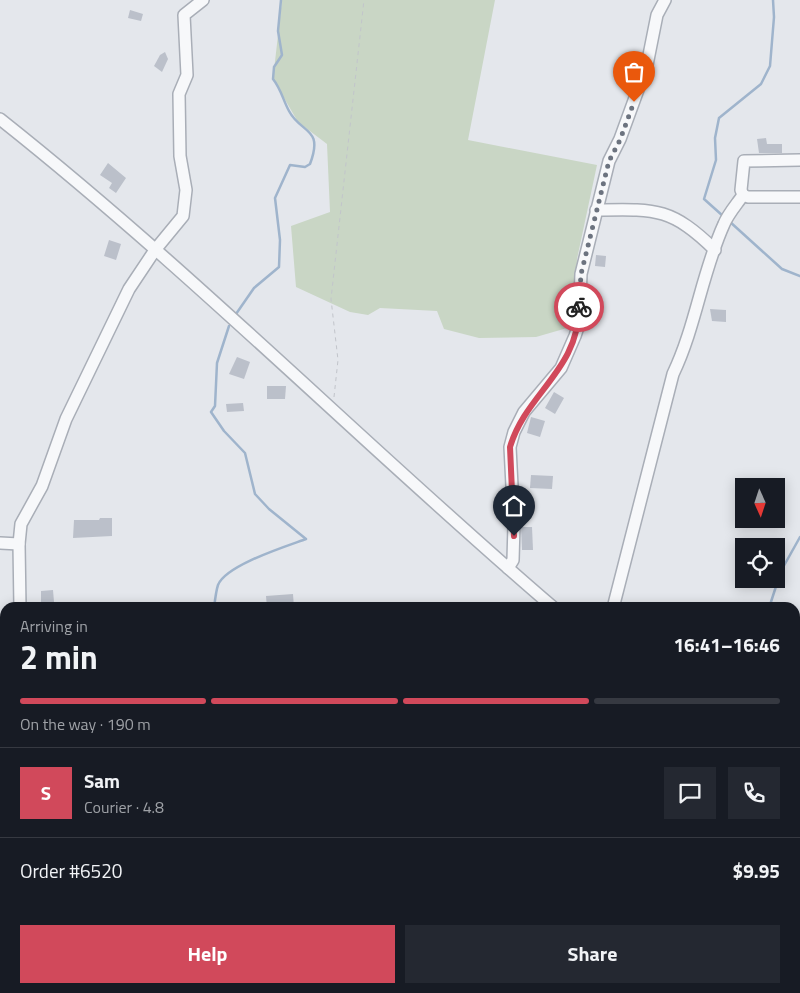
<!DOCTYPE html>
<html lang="en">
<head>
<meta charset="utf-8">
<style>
	:root { --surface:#171b24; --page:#242831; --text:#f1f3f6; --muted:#9ea1a6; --line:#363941; --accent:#d1495b }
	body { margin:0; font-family:"Titillium Web",sans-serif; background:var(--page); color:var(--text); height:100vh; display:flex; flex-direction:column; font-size:19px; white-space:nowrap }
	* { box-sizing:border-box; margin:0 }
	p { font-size:16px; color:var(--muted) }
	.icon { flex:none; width:28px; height:28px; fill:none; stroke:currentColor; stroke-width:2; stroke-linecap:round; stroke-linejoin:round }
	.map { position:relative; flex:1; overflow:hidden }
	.sheet { position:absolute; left:0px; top:602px; width:800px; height:391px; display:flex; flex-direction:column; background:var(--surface); border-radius:15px 15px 0 0; box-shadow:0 2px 12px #0003 }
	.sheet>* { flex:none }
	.needle { width:32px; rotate:177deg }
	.fabs { position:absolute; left:735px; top:478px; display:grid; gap:10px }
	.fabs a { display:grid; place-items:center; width:50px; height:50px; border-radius:0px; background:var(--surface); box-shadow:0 2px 12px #0003; font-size:25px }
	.pin { position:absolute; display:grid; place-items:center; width:42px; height:42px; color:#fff; margin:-51px -21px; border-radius:50% 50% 50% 0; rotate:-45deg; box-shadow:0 0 5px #0007 }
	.pin .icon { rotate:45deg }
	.courier { position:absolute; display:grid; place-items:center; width:50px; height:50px; margin:-25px; border:4px solid #d1495b; border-radius:50%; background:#fff; color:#222; box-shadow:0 1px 6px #0007 }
	.summary em { font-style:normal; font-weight:700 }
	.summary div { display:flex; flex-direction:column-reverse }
	.summary { display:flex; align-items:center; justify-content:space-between; height:85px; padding:0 20px }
	h1 { font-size:32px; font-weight:700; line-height:38px }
	.bar { display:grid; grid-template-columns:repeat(4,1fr); gap:8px 5px; align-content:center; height:60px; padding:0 20px }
	.bar i { height:6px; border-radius:4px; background:var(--line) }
	.bar .active { background:var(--accent) }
	.bar p { grid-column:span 4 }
	.line { display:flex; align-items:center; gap:12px; padding:0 20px; border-top:1px solid var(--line) }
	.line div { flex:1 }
	.round { display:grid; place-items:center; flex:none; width:52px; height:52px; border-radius:0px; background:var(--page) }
	.cta { display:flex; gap:10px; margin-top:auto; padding:10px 20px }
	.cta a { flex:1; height:58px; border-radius:0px; background:var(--accent); color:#fff; font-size:20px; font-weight:700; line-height:58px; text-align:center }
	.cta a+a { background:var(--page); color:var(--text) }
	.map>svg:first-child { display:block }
	.green { fill:#c9d6c5 }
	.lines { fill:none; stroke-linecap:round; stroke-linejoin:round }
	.stream { stroke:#9fb4cc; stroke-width:2.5 }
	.building { fill:#bbc0ca }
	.minor-casing { stroke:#a9aeb7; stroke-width:14 }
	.path { stroke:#c2c5cb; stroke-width:1; stroke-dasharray:4 4; stroke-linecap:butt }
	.minor { stroke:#f7f8fa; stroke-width:11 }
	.done { stroke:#6c737f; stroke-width:5; stroke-dasharray:0 9 }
	.route { stroke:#d1495b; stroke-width:6 }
</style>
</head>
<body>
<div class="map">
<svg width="800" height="993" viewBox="0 0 800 993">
	<rect width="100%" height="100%" fill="#e4e7ec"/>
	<path class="green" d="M282,0h213l-27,140 129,25 -20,94 -3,67 -38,11 -57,1 -35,-9 -7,-18 -57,-3 -12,7 -18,-3 -54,-25 -5,-61 39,-14 -3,-68 -29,-22 -25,-43z"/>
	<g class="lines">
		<g class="stream">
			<path d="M723,216l-19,-17 12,-39 -1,-22 4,-20 42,-34 9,-18 4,-49 -1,-17"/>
			<path d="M729,221l53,48 18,7"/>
			<path d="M236,314l18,-26 25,-21 1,-27 -5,-42 15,-33 15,2 5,-3c14,-37 -9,-30 -21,-53 -6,-11 -8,-22 -16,-32l1,-12 8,-12 -4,-24 3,-31"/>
			<path d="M214,608c1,-8 2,-17 4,-23 8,-20 69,-39 88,-46l-37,-30 -14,-15 -10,-41 -21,-22 -13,-19 4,-6 2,-43 12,-37"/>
			<path d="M769,608l12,-37 19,-34"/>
			<path d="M636,989l5,4"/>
		</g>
	</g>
	<g class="building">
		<path d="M130,10l13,4 -2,7 -13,-3z"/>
		<path d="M165,52l3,7 -6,13 -8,-6 6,-11z"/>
		<path d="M766,138l1,6h15v9h-23l-2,-14z"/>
		<path d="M108,163l18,15 -10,15 -7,-5 3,-5 -12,-8z"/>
		<path d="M109,240l12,4 -5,16 -12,-4z"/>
		<path d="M596,255l10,1 -1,11 -10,-1z"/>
		<path d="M710,309l16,1v12l-14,-1z"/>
		<path d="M237,357l13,5 -6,17 -15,-5z"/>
		<path d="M267,386h19l-1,13h-18z"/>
		<path d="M554,392l10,6 -9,16 -10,-6z"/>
		<path d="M243,403l1,8 -17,1 -1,-8z"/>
		<path d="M531,417l14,4 -5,16 -13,-4z"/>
		<path d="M531,475l22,1 -1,13 -22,-1z"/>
		<path d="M100,518h12v18l-39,2 1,-18h25z"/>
		<path d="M521,527h11l1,23h-11z"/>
		<path d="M53,590l1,12h-13v-11z"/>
		<path d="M293,594l1,14h-27l-1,-12z"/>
	</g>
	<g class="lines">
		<defs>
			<g id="minor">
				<path d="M0,119c193,153 367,329 554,489"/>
				<path d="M800,160l-56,1 -3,29 2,5 5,2h52"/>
				<path d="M596,210c59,-1 75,-3 119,40"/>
				<path d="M0,543l19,1"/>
				<path d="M508,568l5,-8 1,-35 -4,-78 4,-15 10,-20 37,-44 14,-32 4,-12 2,-50 28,-113 11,-22 27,-74 10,-50 8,-15"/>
				<path d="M20,608l-1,-64 2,-20 21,-38 24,-67 63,-130 26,-39 28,-34 3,-26 -6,-34 -1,-62 8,-19 -3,-60 19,-15"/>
				<path d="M613,608l60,-234c23,-48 29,-102 51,-150 4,-10 13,-20 19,-29"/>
				<path d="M0,755l5,-11"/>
				<path d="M0,806h5"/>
				<path d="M795,818l5,4"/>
				<path d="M0,972l5,-1"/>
				<path d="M314,993v-4"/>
			</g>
		</defs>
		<use href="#minor" class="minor-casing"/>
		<path class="path" d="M334,397l4,-37 -7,-61 33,-299"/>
		<use href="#minor" class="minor"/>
	</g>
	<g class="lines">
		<path class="done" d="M579,307l2,-33 28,-113 11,-21 14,-38"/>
		<path class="route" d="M514,536l-4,-89c16,-54 69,-77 69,-140"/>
	</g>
</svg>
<div class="fabs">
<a><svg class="needle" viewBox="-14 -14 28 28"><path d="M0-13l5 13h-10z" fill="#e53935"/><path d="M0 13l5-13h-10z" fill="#9ea1a6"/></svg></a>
<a><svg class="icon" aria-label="locate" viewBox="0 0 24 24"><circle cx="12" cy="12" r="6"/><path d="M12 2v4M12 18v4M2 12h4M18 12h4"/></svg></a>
</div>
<div class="pin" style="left:634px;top:102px;background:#ea580c"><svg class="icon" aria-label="bag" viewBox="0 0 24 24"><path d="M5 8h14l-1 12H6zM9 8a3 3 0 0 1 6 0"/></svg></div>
<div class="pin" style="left:514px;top:536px;background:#1f2937"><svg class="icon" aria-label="home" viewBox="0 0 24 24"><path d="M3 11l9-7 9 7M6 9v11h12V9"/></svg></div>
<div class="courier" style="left:579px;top:307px"><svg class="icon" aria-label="bike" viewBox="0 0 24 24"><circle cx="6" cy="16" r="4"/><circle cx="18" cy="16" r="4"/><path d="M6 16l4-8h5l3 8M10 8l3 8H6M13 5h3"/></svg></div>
<section class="sheet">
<div class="summary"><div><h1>2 min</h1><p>Arriving in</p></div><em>16:41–16:46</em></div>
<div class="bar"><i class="active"></i><i class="active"></i><i class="active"></i><i></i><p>On the way · 190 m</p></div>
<div class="line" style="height:90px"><b class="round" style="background:var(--accent);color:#fff">S</b><div><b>Sam</b><p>Courier · 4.8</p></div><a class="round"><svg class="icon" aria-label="chat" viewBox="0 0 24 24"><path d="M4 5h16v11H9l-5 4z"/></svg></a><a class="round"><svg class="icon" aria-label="phone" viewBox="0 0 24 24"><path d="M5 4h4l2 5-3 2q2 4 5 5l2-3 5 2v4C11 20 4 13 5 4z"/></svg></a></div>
<div class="line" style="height:65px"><div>Order #6520</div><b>$9.95</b></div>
<div class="cta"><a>Help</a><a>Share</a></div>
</section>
</div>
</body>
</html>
